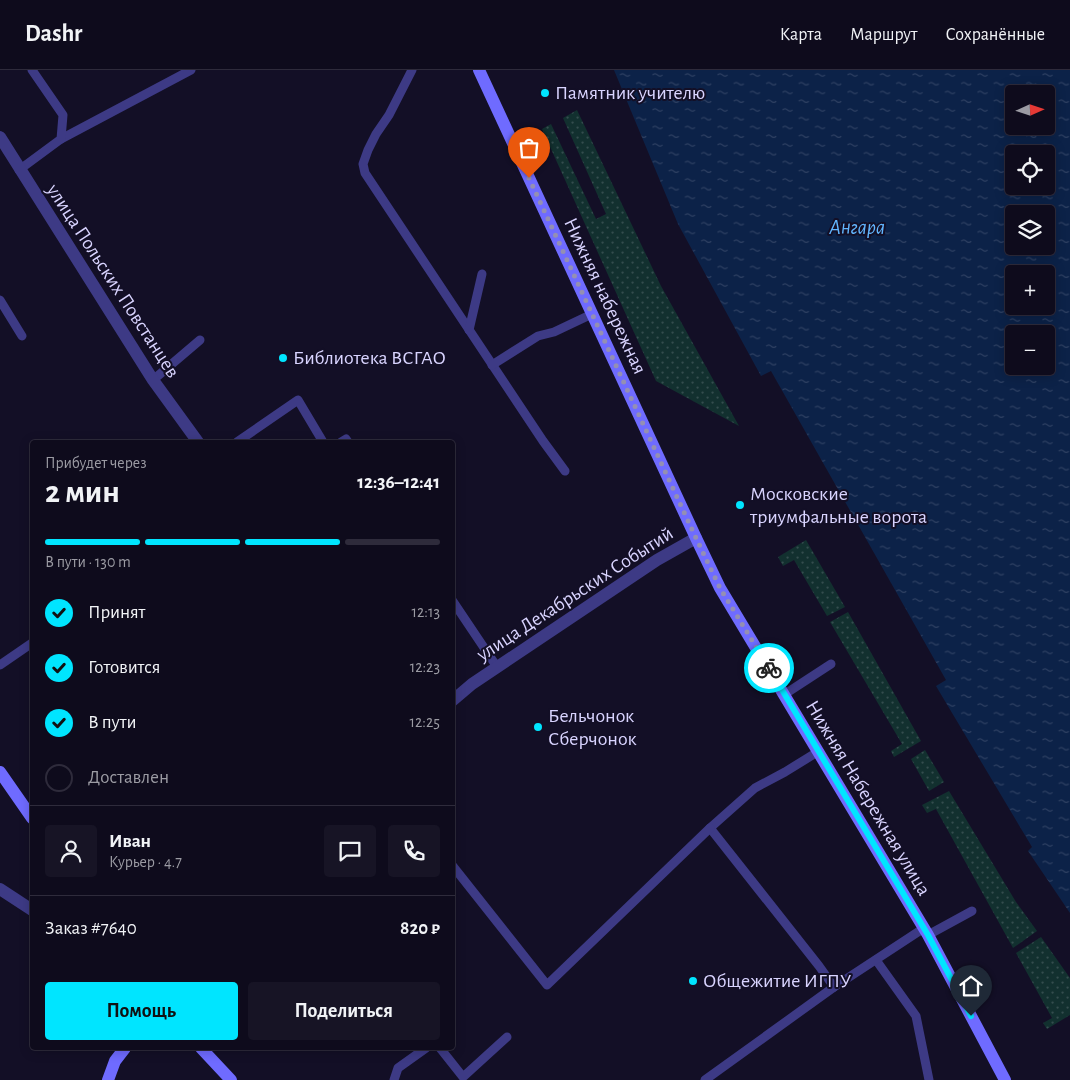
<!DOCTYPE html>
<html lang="ru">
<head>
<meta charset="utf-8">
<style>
	:root { --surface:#0e0b1c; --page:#171425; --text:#f1f3f6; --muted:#9b9ba3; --line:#2e2b3b; --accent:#00e5ff }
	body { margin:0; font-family:"Alegreya Sans",sans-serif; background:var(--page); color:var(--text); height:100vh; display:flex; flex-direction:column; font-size:19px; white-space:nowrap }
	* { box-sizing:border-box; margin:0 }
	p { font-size:16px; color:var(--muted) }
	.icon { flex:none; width:28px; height:28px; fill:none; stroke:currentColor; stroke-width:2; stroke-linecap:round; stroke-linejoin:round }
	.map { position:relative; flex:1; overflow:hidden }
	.panel { position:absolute; left:30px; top:370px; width:425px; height:610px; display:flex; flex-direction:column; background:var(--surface); border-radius:5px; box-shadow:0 2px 12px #0003,0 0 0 1px var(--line) }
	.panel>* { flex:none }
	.needle { width:32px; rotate:87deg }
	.tools { position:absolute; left:1005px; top:15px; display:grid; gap:10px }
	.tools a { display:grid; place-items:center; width:50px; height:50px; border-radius:5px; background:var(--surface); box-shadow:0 2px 12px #0003,0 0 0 1px var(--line); font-size:25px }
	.pin { position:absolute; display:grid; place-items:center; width:42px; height:42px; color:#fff; margin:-51px -21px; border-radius:50% 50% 50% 0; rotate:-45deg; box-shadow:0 0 5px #0007 }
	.pin .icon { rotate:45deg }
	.courier { position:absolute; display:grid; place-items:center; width:50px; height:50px; margin:-25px; border:4px solid #00e5ff; border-radius:50%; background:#fff; color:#222; box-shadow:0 1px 6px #0007 }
	.summary em { font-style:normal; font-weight:700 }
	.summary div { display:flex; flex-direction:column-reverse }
	.summary { display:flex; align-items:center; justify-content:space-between; height:85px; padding:0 15px }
	h1 { font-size:32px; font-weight:700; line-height:38px }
	.bar { display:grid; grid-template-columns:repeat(4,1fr); gap:8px 5px; align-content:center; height:60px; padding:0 15px }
	.bar i { height:6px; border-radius:4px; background:var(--line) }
	.bar .selected { background:var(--accent) }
	.bar p { grid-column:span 4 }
	.line { display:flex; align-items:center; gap:12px; padding:0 15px; border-top:1px solid var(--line) }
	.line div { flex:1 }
	.round { display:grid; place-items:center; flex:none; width:52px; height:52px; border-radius:5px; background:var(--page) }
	ol { padding:0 15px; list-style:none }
	li { display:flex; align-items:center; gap:15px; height:55px }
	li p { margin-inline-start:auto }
	li .icon { padding:5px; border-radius:50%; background:var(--accent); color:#111; stroke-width:4 }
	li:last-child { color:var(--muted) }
	li i { width:28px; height:28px; border:2px solid var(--line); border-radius:50% }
	.button { display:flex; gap:10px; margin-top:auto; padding:10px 15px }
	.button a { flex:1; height:58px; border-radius:5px; background:var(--accent); color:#111; font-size:20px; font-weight:700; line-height:58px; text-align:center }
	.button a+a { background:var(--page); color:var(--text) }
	header { display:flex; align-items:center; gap:30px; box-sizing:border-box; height:70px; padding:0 25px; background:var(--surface); border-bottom:1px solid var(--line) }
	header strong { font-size:24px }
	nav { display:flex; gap:28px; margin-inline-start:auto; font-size:18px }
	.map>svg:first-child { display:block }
	.park { fill:url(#park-dots) }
	.water { fill:url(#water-ripples); fill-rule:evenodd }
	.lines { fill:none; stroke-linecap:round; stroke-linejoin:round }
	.service { stroke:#3d3a85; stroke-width:9 }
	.minor { stroke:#3d3a85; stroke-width:12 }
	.tertiary { stroke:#3d3a85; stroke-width:12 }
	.secondary { stroke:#6f6bff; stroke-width:12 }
	.done { stroke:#948fb3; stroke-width:5; stroke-dasharray:0 9 }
	.route { stroke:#00e5ff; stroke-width:6 }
	.poi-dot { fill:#00e5ff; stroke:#130f26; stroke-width:2 }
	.labels { text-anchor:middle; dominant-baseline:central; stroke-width:4; stroke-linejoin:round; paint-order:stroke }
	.poi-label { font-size:20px; fill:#d9d4ff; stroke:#130f26; text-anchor:start }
	.street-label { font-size:20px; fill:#d9d4ff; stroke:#130f26 }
	.water-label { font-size:21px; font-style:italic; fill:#62b6ff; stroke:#130f26 }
</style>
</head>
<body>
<header>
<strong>Dashr</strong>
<nav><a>Карта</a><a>Маршрут</a><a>Сохранённые</a></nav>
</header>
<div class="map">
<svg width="1070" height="1010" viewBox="0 0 1070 1010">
	<defs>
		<pattern id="park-dots" width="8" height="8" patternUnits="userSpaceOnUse" patternTransform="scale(1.25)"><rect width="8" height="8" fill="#12302f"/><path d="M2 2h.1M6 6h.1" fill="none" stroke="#344d4e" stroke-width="1.8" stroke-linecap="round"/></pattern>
		<pattern id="water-ripples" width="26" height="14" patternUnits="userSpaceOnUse" patternTransform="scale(1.25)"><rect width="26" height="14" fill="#0c2248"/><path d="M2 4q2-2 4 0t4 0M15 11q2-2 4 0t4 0" fill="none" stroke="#2f4163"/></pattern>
	</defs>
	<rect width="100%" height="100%" fill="#130f26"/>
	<g class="park">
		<path d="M577,40l84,176 78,140 -83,-45 -114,-252 9,-5 45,95 10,-5 -43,-96z"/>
		<path d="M806,470l39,67 -18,9 -33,-56 -11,6 -5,-9z"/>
		<path d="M848,542l73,129 -27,16 -3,-6 11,-7 -72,-122z"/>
		<path d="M925,680l19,32 -15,9 -18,-32z"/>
		<path d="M949,721l67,111 21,29 -24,17 -77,-139 -9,4 -5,-8z"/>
		<path d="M1041,867l29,41v37l-23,14 -4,-6 9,-5 -36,-65z"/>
	</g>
	<path class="water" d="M614,0h456v843l-42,-62 4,-4 -96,-161 10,-6 -175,-309 -10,5 -83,-152zM1014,24h32v32h-32zM1014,84h32v32h-32zM1014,144h32v32h-32zM1014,204h32v32h-32zM1014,264h32v32h-32z"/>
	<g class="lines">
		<g class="service">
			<path d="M412,0l-23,45 -13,19 -8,16 -5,14 2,9 178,268 22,30"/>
			<path d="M61,69l130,-69"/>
			<path d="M19,100l42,-31 2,-24 -31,-45"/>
			<path d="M0,230l22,36"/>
			<path d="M469,260l13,-56"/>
			<path d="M492,295l46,-29 16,-4 38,-18"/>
			<path d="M153,310l47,-40"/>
			<path d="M237,372l61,-42 25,42"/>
			<path d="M341,372l5,-3 2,3"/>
			<path d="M452,530l45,67"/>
			<path d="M0,595l32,-22"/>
			<path d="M785,624l46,-30"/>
			<path d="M819,681l-34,21 -30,16 -45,40 109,138 15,21"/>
			<path d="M452,795l95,120 163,-157"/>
			<path d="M928,865l44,-24"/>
			<path d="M876,890l40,56 13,64"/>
			<path d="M440,978l23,29 44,-40"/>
			<path d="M394,1010l4,-12 28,-20"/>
			<path d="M705,1010l129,-93 90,-59"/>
		</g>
		<g class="minor">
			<path d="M0,67l153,243 45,62"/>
			<path d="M0,819l32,21"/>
		</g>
		<path class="tertiary" d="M452,631l20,-17 185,-124 39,-22"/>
		<g class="secondary">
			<path d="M479,0l217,468 24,50 208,347 77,145"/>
			<path d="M0,702l32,46"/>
			<path d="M201,978l30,32"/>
			<path d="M108,1010l7,-19 10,-13"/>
		</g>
	</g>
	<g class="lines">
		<path class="done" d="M529,108l167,360 24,50 49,80"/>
		<path class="route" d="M769,598l159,267 43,81"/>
	</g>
	<g class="poi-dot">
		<circle cx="545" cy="23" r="5"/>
		<circle cx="283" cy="288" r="5"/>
		<circle cx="740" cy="435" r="5"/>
		<circle cx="538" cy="657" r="5"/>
		<circle cx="693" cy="911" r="5"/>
	</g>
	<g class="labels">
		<g class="poi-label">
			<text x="555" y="23">Памятник учителю</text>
			<text x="293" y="288">Библиотека ВСГАО</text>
			<text x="750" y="424">Московские<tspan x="750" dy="23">триумфальные ворота</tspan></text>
			<text x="548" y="646">Бельчонок<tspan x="548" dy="23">Сберчонок</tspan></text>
			<text x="703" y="911">Общежитие ИГПУ</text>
		</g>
		<g class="street-label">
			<text transform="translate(113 211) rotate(57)">улица Польских Повстанцев</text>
			<text transform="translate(605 226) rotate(65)">Нижняя набережная</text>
			<text transform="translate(575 524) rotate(-33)">улица Декабрьских Событий</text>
			<text transform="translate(868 728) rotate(59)">Нижняя Набережная улица</text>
		</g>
		<g class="water-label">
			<text x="857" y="157">Ангара</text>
		</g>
	</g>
</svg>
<div class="tools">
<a><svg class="needle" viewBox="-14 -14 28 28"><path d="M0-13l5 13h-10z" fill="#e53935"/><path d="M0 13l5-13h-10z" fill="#9b9ba3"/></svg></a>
<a><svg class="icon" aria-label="locate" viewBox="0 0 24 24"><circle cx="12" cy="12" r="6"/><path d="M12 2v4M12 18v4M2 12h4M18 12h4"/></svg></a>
<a><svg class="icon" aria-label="layers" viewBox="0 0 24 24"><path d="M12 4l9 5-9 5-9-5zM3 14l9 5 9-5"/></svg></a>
<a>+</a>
<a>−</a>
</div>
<div class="pin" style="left:529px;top:108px;background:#ea580c"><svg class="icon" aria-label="bag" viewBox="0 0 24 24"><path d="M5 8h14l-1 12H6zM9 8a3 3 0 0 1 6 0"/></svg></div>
<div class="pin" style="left:971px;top:946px;background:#1f2937"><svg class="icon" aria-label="home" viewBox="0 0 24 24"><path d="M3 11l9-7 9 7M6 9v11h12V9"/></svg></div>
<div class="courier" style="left:769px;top:598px"><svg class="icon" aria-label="bike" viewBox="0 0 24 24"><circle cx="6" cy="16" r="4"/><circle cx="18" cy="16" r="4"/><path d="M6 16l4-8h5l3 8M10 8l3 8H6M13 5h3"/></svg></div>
<section class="panel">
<div class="summary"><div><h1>2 мин</h1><p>Прибудет через</p></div><em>12:36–12:41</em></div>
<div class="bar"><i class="selected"></i><i class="selected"></i><i class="selected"></i><i></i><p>В пути · 130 m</p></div>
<ol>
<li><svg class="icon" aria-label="check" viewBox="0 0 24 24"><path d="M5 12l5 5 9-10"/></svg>Принят<p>12:13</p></li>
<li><svg class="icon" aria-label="check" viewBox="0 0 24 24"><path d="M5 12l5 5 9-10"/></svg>Готовится<p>12:23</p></li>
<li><svg class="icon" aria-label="check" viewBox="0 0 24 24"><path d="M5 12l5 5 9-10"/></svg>В пути<p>12:25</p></li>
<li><i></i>Доставлен</li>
</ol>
<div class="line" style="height:90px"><a class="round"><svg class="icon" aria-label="person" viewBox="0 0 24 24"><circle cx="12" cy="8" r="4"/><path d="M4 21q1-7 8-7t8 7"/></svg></a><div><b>Иван</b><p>Курьер · 4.7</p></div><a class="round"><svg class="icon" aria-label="chat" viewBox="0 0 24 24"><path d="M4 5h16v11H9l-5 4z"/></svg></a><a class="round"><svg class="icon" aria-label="phone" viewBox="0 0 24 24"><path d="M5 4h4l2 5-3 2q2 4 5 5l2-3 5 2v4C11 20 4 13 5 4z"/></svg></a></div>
<div class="line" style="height:65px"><div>Заказ #7640</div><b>820 ₽</b></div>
<div class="button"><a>Помощь</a><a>Поделиться</a></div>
</section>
</div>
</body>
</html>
